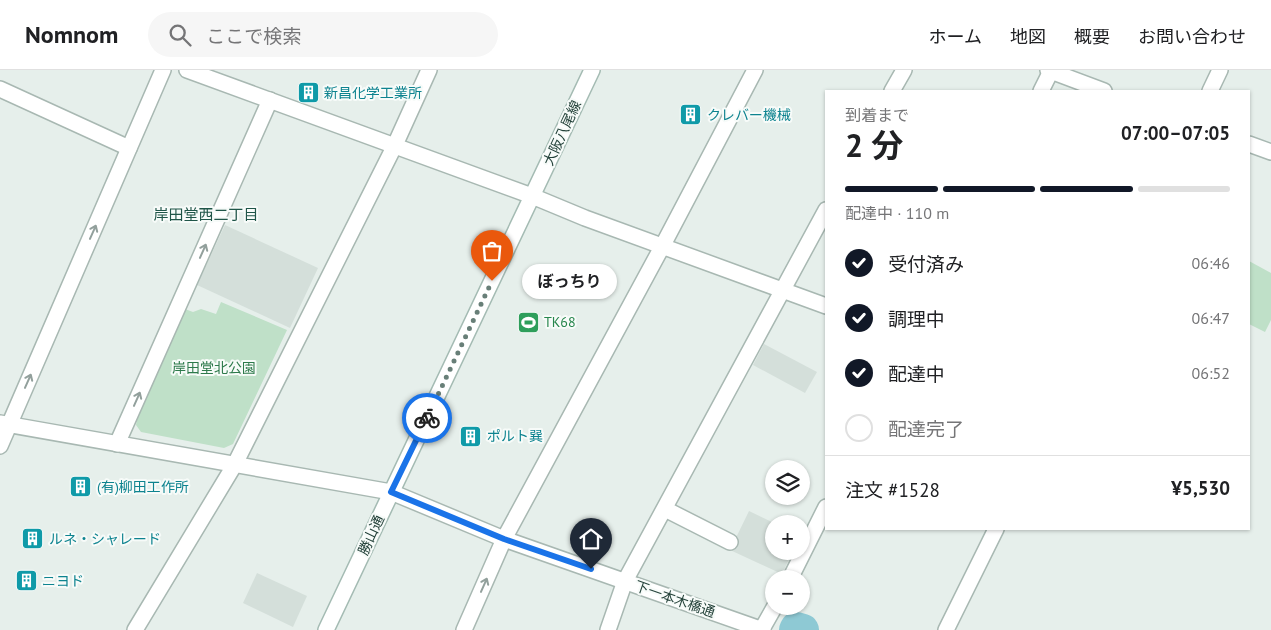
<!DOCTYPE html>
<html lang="ja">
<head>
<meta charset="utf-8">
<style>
	:root { --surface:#fff; --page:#f6f6f6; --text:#202124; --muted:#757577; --line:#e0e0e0; --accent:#111827 }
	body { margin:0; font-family:"PT Sans","Noto Sans JP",sans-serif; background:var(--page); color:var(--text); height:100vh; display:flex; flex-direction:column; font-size:19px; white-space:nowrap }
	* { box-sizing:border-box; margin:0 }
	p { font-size:16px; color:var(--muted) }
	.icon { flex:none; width:28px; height:28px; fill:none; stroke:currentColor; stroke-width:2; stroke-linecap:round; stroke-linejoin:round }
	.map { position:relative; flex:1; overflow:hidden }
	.sheet { position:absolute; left:825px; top:20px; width:425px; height:440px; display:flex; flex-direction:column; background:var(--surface); border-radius:0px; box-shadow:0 1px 4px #0004 }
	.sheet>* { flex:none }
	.buttons { position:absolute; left:765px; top:390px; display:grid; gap:10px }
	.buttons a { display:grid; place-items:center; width:45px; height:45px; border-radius:50%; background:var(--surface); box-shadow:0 1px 4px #0004; font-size:25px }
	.pin { position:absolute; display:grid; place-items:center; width:42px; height:42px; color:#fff; margin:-51px -21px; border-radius:50% 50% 50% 0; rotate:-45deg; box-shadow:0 0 5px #0007 }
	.pin .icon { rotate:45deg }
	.courier { position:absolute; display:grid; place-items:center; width:50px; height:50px; margin:-25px; border:4px solid #1a73e8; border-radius:50%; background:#fff; color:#222; box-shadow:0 1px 6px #0007 }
	.bubble { position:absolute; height:35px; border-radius:18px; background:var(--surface); box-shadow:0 1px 4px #0004; font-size:16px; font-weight:700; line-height:35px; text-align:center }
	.overview em { font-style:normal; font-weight:700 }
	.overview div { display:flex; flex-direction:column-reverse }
	.overview { display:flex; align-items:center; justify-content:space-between; height:85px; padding:0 20px }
	h1 { font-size:32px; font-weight:700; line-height:38px }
	.bar { display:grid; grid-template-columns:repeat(4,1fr); gap:8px 5px; align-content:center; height:60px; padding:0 20px }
	.bar i { height:6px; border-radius:4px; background:var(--line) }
	.bar .current { background:var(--accent) }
	.bar p { grid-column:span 4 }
	.line { display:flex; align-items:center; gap:12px; padding:0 20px; border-top:1px solid var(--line) }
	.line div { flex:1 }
	ol { padding:0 20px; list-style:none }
	li { display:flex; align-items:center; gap:15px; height:55px }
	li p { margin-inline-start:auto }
	li .icon { padding:5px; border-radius:50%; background:var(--accent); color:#fff; stroke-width:4 }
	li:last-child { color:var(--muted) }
	li i { width:28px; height:28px; border:2px solid var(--line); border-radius:50% }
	header { display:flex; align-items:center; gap:30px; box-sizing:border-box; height:70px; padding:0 25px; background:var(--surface); border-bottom:1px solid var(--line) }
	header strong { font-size:24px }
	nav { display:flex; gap:28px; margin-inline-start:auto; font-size:18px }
	.search { width:350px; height:45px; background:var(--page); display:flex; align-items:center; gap:12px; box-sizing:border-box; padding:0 18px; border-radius:28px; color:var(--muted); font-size:19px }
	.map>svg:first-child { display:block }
	.built { fill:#d4dfda }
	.green { fill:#bfe0c8 }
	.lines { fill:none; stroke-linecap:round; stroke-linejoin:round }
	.river { stroke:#8ec9d4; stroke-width:32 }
	.minor-casing { stroke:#a8b8b2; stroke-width:18 }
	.tertiary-casing { stroke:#a8b8b2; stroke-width:18 }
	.secondary-casing { stroke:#a4bbb3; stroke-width:18 }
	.minor { stroke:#fff; stroke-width:15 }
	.tertiary { stroke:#fff; stroke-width:15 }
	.secondary { stroke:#fff; stroke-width:15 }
	.oneway { stroke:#92a09c }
	.done { stroke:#687f78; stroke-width:5; stroke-dasharray:0 9 }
	.route { stroke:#1a73e8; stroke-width:6 }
	.labels { text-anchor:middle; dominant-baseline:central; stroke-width:4; stroke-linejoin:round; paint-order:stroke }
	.culture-label { font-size:14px; fill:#0d838f; stroke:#f7fbf9; text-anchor:start }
	.street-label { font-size:14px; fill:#24423a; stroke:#f7fbf9 }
	.leisure-label { font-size:14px; fill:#27864d; stroke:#f7fbf9; text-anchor:start }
	.park-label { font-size:14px; fill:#2d7a4b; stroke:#f7fbf9 }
	.neighbourhood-label { font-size:15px; fill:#1f5548; stroke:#f7fbf9 }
</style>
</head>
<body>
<header>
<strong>Nomnom</strong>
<div class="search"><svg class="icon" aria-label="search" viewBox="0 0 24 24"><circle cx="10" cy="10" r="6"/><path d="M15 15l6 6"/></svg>ここで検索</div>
<nav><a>ホーム</a><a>地図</a><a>概要</a><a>お問い合わせ</a></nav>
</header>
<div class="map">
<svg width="1271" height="560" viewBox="0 0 1271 560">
	<rect width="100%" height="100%" fill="#e6efeb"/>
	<g class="built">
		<path d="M225,155l93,43 -28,60 -93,-43z"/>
		<path d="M764,274l53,28 -12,21 -52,-28z"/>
		<path d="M749,441l27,13h-2v27h19l-11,23 -52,-24z"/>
		<path d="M257,503l50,23 -14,31 -50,-24z"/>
	</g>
	<g class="green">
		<path d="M1249,191l22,12v47l-6,12 -16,-8z"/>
		<path d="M221,232l66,28 -54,114 -9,4 -83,-16 -5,-7 1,-5 48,-111 8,3 8,-3 15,5z"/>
	</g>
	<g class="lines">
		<path class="river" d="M795,560l1,-2 7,2"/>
		<defs>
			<g id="minor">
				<path d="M187,0l345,126 53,22 241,88"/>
				<path d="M0,19l129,59"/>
				<path d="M892,21l12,-21"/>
				<path d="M1041,21l10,-20"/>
				<path d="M1210,21l10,-21"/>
				<path d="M0,353l391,69 113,47 259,91"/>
				<path d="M117,374l153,-344"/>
				<path d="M0,376l163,-376"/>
				<path d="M665,439l65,33"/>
				<path d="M790,509l36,-72"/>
				<path d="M762,559l13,-23"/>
				<path d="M135,560l100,-166 160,-319 34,-75"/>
				<path d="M464,560l40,-91 159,-294 92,-175"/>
				<path d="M608,560l17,-49 201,-371"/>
				<path d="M946,560l50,-101"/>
			</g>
			<g id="tertiary">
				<path d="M1048,0l56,21"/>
				<path d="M1249,74l22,8"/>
			</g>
			<path id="secondary" d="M326,560l266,-560"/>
		</defs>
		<use href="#minor" class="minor-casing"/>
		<use href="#tertiary" class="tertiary-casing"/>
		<use href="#secondary" class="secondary-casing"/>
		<use href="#minor" class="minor"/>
		<use href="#tertiary" class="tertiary"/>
		<use href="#secondary" class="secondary"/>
	</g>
	<defs><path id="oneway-shaft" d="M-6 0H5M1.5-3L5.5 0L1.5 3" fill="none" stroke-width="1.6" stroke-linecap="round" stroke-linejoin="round" transform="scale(1.25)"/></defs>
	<g class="oneway">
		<use href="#oneway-shaft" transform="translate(93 162) rotate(-66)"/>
		<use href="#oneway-shaft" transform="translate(203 181) rotate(-66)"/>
		<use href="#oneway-shaft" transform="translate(28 311) rotate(-66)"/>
		<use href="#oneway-shaft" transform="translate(137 329) rotate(-66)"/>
		<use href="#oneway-shaft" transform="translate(484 515) rotate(-66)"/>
	</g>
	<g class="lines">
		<path class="done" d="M427,348l65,-137"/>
		<path class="route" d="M427,348l-36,74 113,47 87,30"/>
	</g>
	<defs>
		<symbol id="building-square" viewBox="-11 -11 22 22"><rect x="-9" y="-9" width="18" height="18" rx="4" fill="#0f9aa8" stroke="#f7fbf9"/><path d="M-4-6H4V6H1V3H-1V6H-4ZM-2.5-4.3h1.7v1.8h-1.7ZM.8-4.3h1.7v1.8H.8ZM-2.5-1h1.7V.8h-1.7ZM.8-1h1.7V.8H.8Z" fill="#fff"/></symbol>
		<symbol id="stadium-square" viewBox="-11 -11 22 22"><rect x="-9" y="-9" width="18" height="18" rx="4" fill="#2e9e5b" stroke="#f7fbf9"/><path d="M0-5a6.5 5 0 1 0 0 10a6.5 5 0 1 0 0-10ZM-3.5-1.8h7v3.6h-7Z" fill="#fff"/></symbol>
	</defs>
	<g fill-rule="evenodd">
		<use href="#building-square" x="296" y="10" width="25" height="25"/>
		<use href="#building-square" x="678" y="32" width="25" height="25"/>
		<use href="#stadium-square" x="516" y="240" width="25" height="25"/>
		<use href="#building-square" x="458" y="354" width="25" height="25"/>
		<use href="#building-square" x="68" y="404" width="25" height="25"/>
		<use href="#building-square" x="20" y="456" width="25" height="25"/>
		<use href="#building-square" x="14" y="498" width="25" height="25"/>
	</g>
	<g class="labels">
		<g class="culture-label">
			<text x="324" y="23">新昌化学工業所</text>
			<text x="707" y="45">クレバー機械</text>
			<text x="487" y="366">ポルト巽</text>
			<text x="97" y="417">(有)柳田工作所</text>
			<text x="49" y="469">ルネ・シャレード</text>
			<text x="42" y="511">ニヨド</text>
		</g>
		<g class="street-label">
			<text transform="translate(562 63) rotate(-65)">大阪八尾線</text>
			<text transform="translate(371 465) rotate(-65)">勝山通</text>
			<text transform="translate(675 529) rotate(19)">下一本木橋通</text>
		</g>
		<g class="leisure-label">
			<text x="544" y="252">TK68</text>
		</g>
		<g class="park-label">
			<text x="214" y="298">岸田堂北公園</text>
		</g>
		<g class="neighbourhood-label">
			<text x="206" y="144">岸田堂西二丁目</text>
		</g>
	</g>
</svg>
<div class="buttons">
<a><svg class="icon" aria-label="layers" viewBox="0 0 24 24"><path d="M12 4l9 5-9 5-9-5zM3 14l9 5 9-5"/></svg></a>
<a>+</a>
<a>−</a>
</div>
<div class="pin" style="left:492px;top:211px;background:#ea580c"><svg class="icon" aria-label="bag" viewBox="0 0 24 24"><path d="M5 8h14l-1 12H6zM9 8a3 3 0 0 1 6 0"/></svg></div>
<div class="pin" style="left:591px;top:499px;background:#1f2937"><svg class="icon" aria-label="home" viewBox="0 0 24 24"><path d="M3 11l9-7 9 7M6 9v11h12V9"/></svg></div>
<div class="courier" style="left:427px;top:348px"><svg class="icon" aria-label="bike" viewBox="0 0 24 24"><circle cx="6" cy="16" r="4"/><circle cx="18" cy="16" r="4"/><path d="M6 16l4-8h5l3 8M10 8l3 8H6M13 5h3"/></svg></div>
<div class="bubble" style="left:522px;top:194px;width:95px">ぼっちり</div>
<section class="sheet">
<div class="overview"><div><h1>2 分</h1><p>到着まで</p></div><em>07:00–07:05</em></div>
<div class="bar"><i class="current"></i><i class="current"></i><i class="current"></i><i></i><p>配達中 · 110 m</p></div>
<ol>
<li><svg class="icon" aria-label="check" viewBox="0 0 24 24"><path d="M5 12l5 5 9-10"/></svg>受付済み<p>06:46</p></li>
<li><svg class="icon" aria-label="check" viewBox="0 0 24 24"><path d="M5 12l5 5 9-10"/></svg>調理中<p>06:47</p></li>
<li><svg class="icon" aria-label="check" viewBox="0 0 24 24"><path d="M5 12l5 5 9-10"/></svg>配達中<p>06:52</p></li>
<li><i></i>配達完了</li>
</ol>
<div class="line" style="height:65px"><div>注文 #1528</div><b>¥5,530</b></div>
</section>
</div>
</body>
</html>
